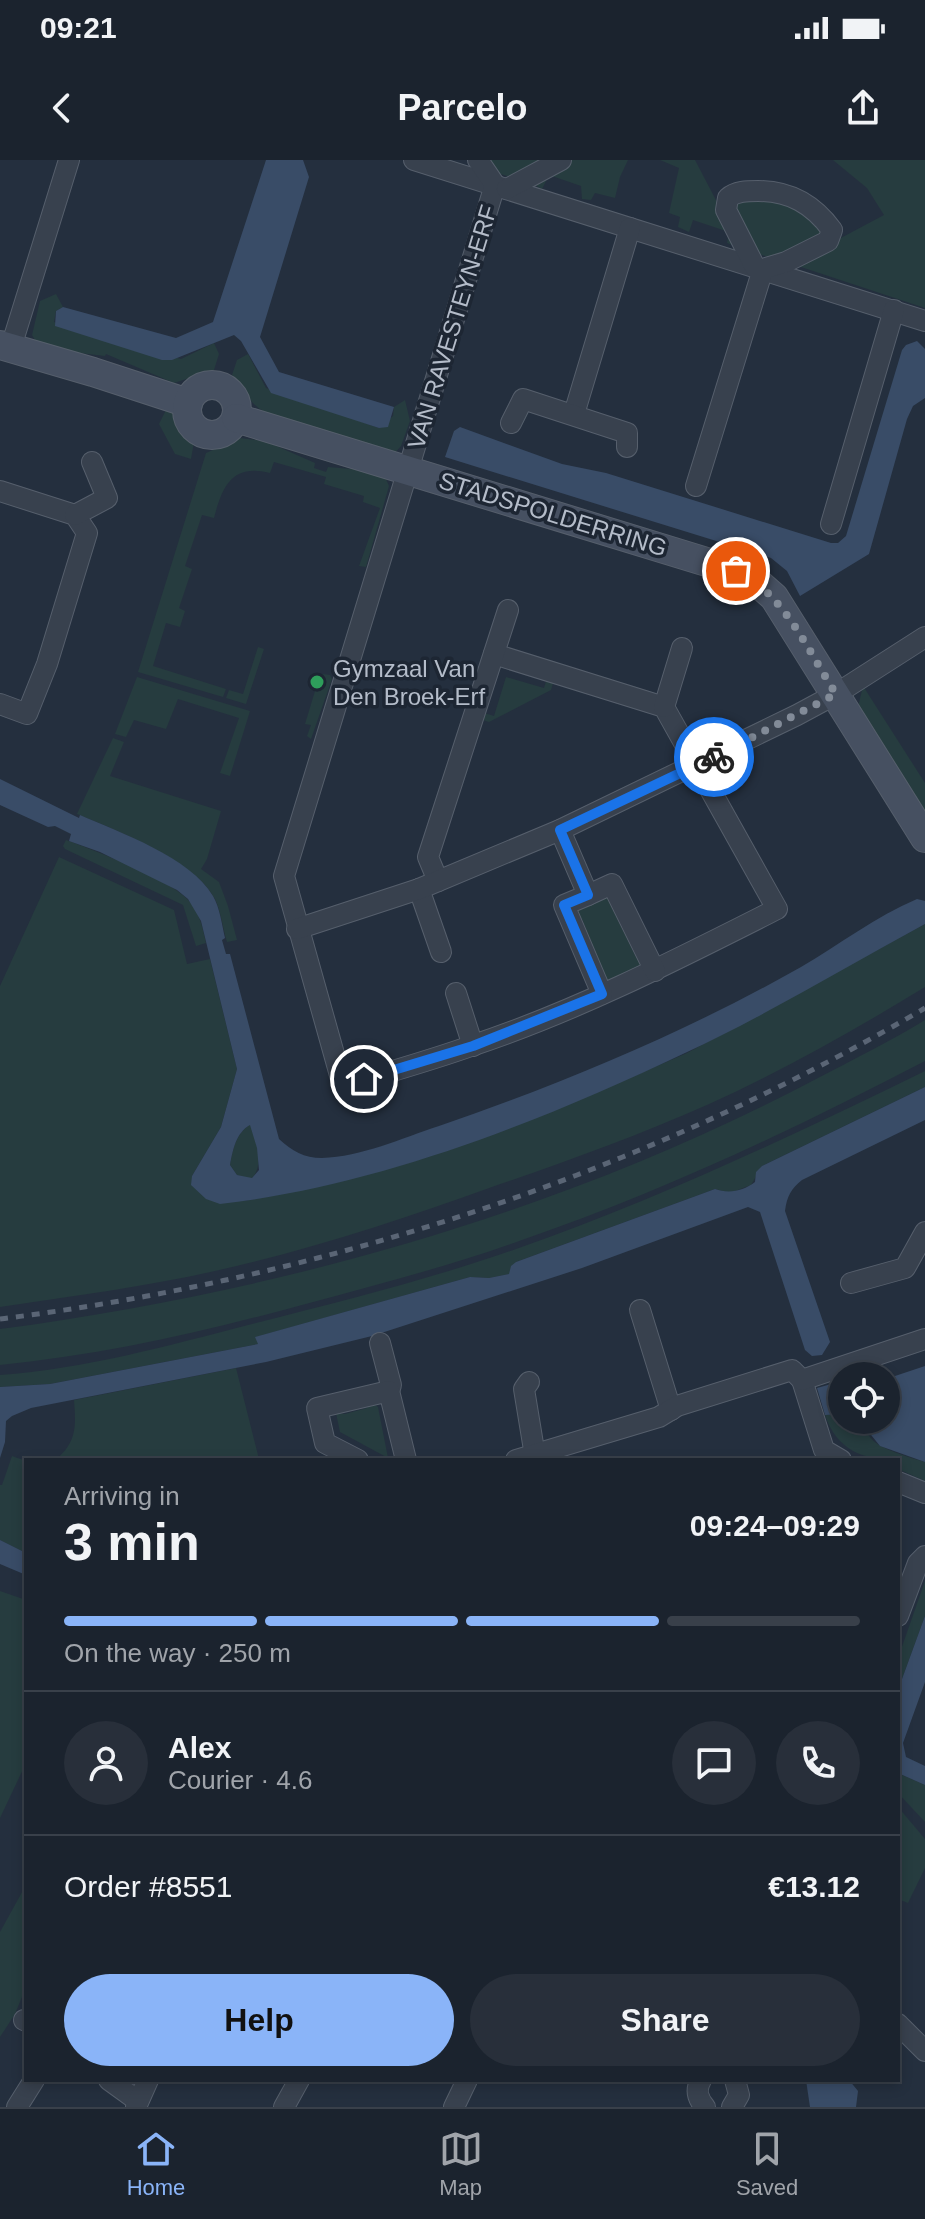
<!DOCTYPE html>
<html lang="en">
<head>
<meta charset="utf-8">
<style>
	:root { --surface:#1b232e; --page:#282f3a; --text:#f1f3f6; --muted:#a0a4aa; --line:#39404a; --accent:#8ab4f8 }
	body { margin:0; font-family:Helvetica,sans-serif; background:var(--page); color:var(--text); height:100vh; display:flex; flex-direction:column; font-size:30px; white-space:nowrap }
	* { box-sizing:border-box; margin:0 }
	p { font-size:26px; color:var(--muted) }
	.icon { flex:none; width:44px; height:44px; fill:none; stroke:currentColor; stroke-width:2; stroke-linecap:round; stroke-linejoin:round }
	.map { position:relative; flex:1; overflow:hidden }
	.details { position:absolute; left:24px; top:1298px; width:876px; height:624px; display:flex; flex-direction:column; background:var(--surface); border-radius:0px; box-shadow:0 4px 12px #0003,0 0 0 2px var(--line) }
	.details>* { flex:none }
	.buttons { position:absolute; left:828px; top:1202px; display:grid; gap:16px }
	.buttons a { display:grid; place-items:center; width:72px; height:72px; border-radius:50%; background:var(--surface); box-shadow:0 4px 12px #0003,0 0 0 2px var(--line); font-size:40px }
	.pin { position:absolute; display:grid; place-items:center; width:68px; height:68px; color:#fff; margin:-34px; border:4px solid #fff; border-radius:50%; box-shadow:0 2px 8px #0007 }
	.courier { position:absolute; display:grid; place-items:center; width:80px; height:80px; margin:-40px; border:6px solid #1a73e8; border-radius:50%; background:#fff; color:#222; box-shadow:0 2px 10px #0007 }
	.head em { font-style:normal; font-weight:700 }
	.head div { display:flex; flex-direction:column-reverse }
	.head { display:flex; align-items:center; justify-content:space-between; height:136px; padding:0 40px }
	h1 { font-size:52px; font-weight:700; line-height:60px }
	.bar { display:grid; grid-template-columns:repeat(4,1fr); gap:12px 8px; align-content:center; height:96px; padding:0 40px }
	.bar i { height:10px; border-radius:6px; background:var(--line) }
	.bar .on { background:var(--accent) }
	.bar p { grid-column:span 4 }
	.line { display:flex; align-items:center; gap:20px; padding:0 40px; border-top:2px solid var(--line) }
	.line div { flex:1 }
	.round { display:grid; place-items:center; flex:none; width:84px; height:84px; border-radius:42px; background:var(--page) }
	.button { display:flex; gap:16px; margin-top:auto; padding:16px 40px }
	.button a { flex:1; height:92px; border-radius:48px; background:var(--accent); color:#111; font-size:32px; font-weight:700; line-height:92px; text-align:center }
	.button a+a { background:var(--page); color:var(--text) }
	.status { display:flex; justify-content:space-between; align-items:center; height:56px; padding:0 40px; background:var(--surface); direction:ltr }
	.status svg { height:22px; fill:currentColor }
	header { display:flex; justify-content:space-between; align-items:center; height:104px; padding:0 40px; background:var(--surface); font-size:36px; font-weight:700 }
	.tab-bar { display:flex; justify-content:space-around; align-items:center; height:112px; border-top:2px solid var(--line); background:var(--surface); font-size:22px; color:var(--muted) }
	.tab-bar a { display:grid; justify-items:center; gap:4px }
	.tab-bar .on { color:var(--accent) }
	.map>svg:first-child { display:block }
	.green { fill:#263c3f }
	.water { fill:#394c67; fill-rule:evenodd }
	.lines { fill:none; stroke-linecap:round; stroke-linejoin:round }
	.street-casing { stroke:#565f6c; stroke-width:22 }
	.secondary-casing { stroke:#565f6c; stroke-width:30 }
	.street { stroke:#38414e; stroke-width:20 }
	.secondary { stroke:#465061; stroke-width:28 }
	.rail { stroke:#5a6575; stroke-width:5; stroke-dasharray:8 8; stroke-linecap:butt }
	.done { stroke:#828b98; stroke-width:8; stroke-dasharray:0 14.4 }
	.route { stroke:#1a73e8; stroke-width:10 }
	.leisure-dot { fill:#2e9e5b; stroke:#1d2633; stroke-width:3 }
	.labels { text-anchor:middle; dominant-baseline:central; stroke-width:7; stroke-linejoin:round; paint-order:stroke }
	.street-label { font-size:24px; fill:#b4bcc9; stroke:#1d2633 }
	.poi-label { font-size:24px; fill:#b4bcc9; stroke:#1d2633; text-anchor:start }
</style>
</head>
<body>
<div class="status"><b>09:21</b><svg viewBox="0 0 49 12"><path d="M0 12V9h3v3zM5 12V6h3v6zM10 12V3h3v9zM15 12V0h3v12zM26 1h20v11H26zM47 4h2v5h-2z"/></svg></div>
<header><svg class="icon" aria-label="back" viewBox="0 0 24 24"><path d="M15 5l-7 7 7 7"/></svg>Parcelo<svg class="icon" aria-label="share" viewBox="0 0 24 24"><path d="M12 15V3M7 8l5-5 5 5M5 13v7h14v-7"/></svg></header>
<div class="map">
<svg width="925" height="1947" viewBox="0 0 925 1947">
	<rect width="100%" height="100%" fill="#242f3e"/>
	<g class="green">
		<path d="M483,0h70l-37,19 -28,-9z"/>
		<path d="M569,0h59l-8,17 -5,21 -20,-5 -4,7 -9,-1 -1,-13 -32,-11 -7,14 -15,-8z"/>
		<path d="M660,0h35l46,88 -14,-5 2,-11 -36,-12 -4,12 -11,-5 2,-10 -11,-4 10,-45z"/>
		<path d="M833,0h92v148l-133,-44 92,-49 -17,-27z"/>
		<path d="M782,39l45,31 -47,31 -27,-9 -22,-49 3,-3z"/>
		<path d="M56,134l7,13 -7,4 -2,11 127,37 33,-16 5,11 -5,16 -40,13 -68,-29 -1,2 -42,-5 -27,-9 -4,-7 8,-34z"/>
		<path d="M248,194l18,34 113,40 14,-12 1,-9 11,-7 5,21 -9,25 -9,10 -128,-40 1,-4c-15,-7 -23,-25 -33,-37l5,-15z"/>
		<path d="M167,248l9,7 18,27 -3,17 -16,-5 -16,-30z"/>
		<path d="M240,278l25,3 50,22 -1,5 12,4 2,-5 36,3 21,7 4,9 -23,81 -7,-1 21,-58 -17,-6 1,-6 -40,-12 2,-7 -52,-15 -4,11c-38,-10 -48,14 -56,45l-12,-3 -17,51 7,3 -13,39 6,3 -5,16 -14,-4 -13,43 73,23 -3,8 -85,-25 68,-219z"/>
		<path d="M258,487l6,2 -18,55 -20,-6 3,-8 14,4z"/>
		<path d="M323,514l7,1 2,4 -21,60 -4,-3 4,-11 -6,-1 10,-33 3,1z"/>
		<path d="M137,517l113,34 -20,65 -10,-3 19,-55 -61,-19 -12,30 -32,-9 -8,17 -11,-3z"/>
		<path d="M506,517l38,11 3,-10 7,2 -3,10 -62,32 -9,-3 1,-7 13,4z"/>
		<path d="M863,526l62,97v30l-67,-106z"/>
		<path d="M113,578l11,4 -14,34 111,35 -14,48 -6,10 18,13 9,24 9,34 -10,2c-4,-13 -6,-30 -12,-43 -19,-38 -99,-69 -138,-85z"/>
		<path d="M66,680c28,10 108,41 124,62 10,12 13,27 16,41l-10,3 -13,-41 -118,-56 -2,-3z"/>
		<path d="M59,697l115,53 13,54 23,-5 27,110 -16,58 -29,49 52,25 91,-18 109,-32 125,-47 118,-51 238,-129v63c-70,43 -143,84 -218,118 -70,31 -142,57 -215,82 -91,33 -183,63 -277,84 -71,16 -143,25 -215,36v-321z"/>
		<path d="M608,734l4,14 25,51 3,-1 6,9 -38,18 -26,-66h-3l-4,-12z"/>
		<path d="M925,860v41c-130,68 -264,131 -403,179 -72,26 -146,45 -220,65 -100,27 -199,50 -302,60v-36c284,-38 564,-117 818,-251 36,-19 73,-37 107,-58z"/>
		<path d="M925,911v16l-163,79 -11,19 -21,8 -15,-4 -199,73 -6,12 -21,4 -19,-1 -214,60 3,7 -209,40 -50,3v-12c84,-6 167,-29 248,-50 90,-23 180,-45 268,-76 140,-49 276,-113 409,-178z"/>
		<path d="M251,964c5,19 14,38 1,55l-15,-4 -7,-10c3,-16 6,-32 21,-41z"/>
		<path d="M236,1208l23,91 -204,1c22,-17 21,-34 19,-60z"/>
		<path d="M371,1242l7,5 10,51 -48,-26 -4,-19 9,1 22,-6z"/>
		<path d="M842,1254v6c29,0 17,9 34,23 9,7 38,16 49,19v19l-27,-12v-9c-36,0 -61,-10 -73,-45z"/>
		<path d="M12,1296l14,5v92l-26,-13v-55h2z"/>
		<path d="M925,1421v35l-27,74v-32z"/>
		<path d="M0,1431l26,9v163l-26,55z"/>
		<path d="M898,1613l27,12v37l-27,-29z"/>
		<path d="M898,1647l27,32v29l-17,35 -10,-4z"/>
		<path d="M26,1725v102l-11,27 -15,23v-105z"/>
	</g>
	<g class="water">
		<path d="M266,0h37l6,17 -49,160 19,35 115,35 -6,20 -9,1 -108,-35 -30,-52 -7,-6 -62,25h-10l-107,-34 1,-15 7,-4 113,31 37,-16z"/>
		<path d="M917,181l8,8v49l-12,8 -6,13 -38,135 -69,42 -13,-25 -16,-13 -326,-101 9,-26 6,-4 102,37 44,9 225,70h7l8,-7 56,-186 4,-5z"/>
		<path d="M0,619l79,39 1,-3c41,18 110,42 133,81 7,12 9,29 12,42l-3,2 4,14h4l49,185c13,12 25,19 43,19 39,-1 80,-20 117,-32 125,-43 247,-94 362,-159 38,-22 75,-51 116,-68l8,2v23c-80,43 -158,91 -240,129 -143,68 -306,133 -465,151l-14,-5 -15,-14 1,-9 29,-49 16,-58 -36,-148 -13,-22 -11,-9 -77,-38 -31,-11 2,-7 -16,-8 -7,1 -48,-22zM250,965l7,23 2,22 -7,8 -15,-3 -7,-10c3,-16 6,-32 20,-40z"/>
		<path d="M925,927v33l-123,60c-11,9 -15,16 -17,31l45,131 -8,13 -10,1 -7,-6 -45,-138 -12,-5 -166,61 -210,68 -106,26 -235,46 -19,8 -6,5 -1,21 -5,16v-71l50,-3 208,-40 -3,-7 215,-60 19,1 20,-4 2,-8 5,-4 199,-73c14,5 28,2 40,-7l1,-10 6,-6z"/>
		<path d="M925,1206v96l-45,-16 -21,-26h27v-41z"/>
		<path d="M842,1221v33l-17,1 -8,-27z"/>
		<path d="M0,1380l26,13v22l-26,-11z"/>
		<path d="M925,1456v66l-22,61 3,14 19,9v19l-27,-12v-83z"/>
		<path d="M806,1920h43l9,11 -2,16h-46z"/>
	</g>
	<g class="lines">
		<defs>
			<g id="street">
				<path d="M414,0l511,161"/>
				<path d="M478,0l17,25 -211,691 59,210c42,-13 86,-25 128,-40 106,-35 207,-87 306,-137l-113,-202 -170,-53"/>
				<path d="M507,29l54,-29"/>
				<path d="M11,187l58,-187"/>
				<path d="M574,254l56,-186"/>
				<path d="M511,263l12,-24 104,34v14"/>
				<path d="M696,326l67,-217 23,-7 42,-21 4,-11c-19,-26 -42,-39 -74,-39 -11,0 -22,0 -30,7l-2,12 29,57"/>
				<path d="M0,331l75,24 12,18 -40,131 -20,50 -27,-10"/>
				<path d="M75,355l32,-17 -15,-36"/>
				<path d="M831,364l63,-214"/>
				<path d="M664,547l18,-59"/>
				<path d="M560,670l28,65 -24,10 38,89"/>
				<path d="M438,721l-10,-24 80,-247"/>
				<path d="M419,729l22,63"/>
				<path d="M588,735l24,-11 43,87"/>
				<path d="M297,769l122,-40 141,-59 237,-115 39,-21 89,-57"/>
				<path d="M456,833l17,53"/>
				<path d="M851,1123l54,-15 20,-36"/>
				<path d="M640,1150l31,100"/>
				<path d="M380,1183l11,42 -2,6"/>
				<path d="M802,1220l22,70 17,10"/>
				<path d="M529,1222l-5,7 11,67"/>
				<path d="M358,1300l-33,-17 -8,-35 72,-17 17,69"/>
				<path d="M516,1300l143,-43 18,-11 115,-36 10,10 123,-41"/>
				<path d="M898,1322l27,11"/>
				<path d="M898,1456l20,-53 7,-7"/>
				<path d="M24,1860l2,1"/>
				<path d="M898,1864l27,27"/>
				<path d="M109,1920l29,21"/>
				<path d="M701,1920c-6,10 -3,19 4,27"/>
				<path d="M17,1947l17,-27"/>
				<path d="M136,1947l12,-27"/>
				<path d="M284,1947l15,-27"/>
				<path d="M454,1947l13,-27"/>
				<path d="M732,1947l7,-12 -4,-15"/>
			</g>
			<g id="secondary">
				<path d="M0,185l93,27 95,31"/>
				<circle cx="212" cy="250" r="25"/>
				<path d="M236,258l500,153 14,5 24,21 151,241"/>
			</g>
		</defs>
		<use href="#street" class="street-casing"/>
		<use href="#secondary" class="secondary-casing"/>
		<use href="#street" class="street"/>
		<use href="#secondary" class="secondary"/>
		<path class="rail" d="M0,1159c325,-41 642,-145 925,-311"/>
	</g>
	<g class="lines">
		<path class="done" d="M714,597l122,-63c-26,-40 -54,-104 -100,-123"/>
		<path class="route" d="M364,919l109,-33 129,-52 -38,-89 24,-10 -28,-65 154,-73"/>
	</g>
	<circle class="leisure-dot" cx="317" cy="522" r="8"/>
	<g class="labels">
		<g class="street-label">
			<text transform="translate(452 167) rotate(-73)">VAN RAVESTEYN-ERF</text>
			<text transform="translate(553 354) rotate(17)">STADSPOLDERRING</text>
		</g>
		<g class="poi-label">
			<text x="333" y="508">Gymzaal Van<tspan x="333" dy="28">Den Broek-Erf</tspan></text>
		</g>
	</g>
</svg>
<div class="buttons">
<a><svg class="icon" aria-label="locate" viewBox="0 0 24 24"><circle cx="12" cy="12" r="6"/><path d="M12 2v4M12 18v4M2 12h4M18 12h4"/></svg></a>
</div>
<div class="pin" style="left:736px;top:411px;background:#ea580c"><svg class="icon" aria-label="bag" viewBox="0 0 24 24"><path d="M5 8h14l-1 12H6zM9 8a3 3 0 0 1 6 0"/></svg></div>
<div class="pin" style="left:364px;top:919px;background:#1f2937"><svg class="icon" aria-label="home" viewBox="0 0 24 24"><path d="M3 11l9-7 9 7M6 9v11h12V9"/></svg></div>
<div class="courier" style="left:714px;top:597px"><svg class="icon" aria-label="bike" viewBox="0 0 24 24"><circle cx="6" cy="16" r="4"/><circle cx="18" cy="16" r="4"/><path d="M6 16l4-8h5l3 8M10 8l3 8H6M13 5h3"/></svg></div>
<section class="details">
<div class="head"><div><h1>3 min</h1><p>Arriving in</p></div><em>09:24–09:29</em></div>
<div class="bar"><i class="on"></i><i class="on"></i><i class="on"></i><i></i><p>On the way · 250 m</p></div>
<div class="line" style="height:144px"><a class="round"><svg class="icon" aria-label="person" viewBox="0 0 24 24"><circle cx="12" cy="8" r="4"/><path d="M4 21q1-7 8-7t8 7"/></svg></a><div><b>Alex</b><p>Courier · 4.6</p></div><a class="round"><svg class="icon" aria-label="chat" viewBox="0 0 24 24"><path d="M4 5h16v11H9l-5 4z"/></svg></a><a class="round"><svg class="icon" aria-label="phone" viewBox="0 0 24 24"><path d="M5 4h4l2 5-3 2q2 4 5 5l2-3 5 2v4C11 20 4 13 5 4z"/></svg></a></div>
<div class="line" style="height:104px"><div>Order #8551</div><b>€13.12</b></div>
<div class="button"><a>Help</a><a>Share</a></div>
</section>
</div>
<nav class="tab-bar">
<a class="on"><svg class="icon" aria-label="home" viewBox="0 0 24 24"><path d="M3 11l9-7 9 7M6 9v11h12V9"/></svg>Home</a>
<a><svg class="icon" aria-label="map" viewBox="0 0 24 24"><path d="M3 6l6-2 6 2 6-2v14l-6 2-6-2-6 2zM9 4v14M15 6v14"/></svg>Map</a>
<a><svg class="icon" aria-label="saved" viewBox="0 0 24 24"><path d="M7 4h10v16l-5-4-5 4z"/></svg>Saved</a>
</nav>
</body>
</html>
